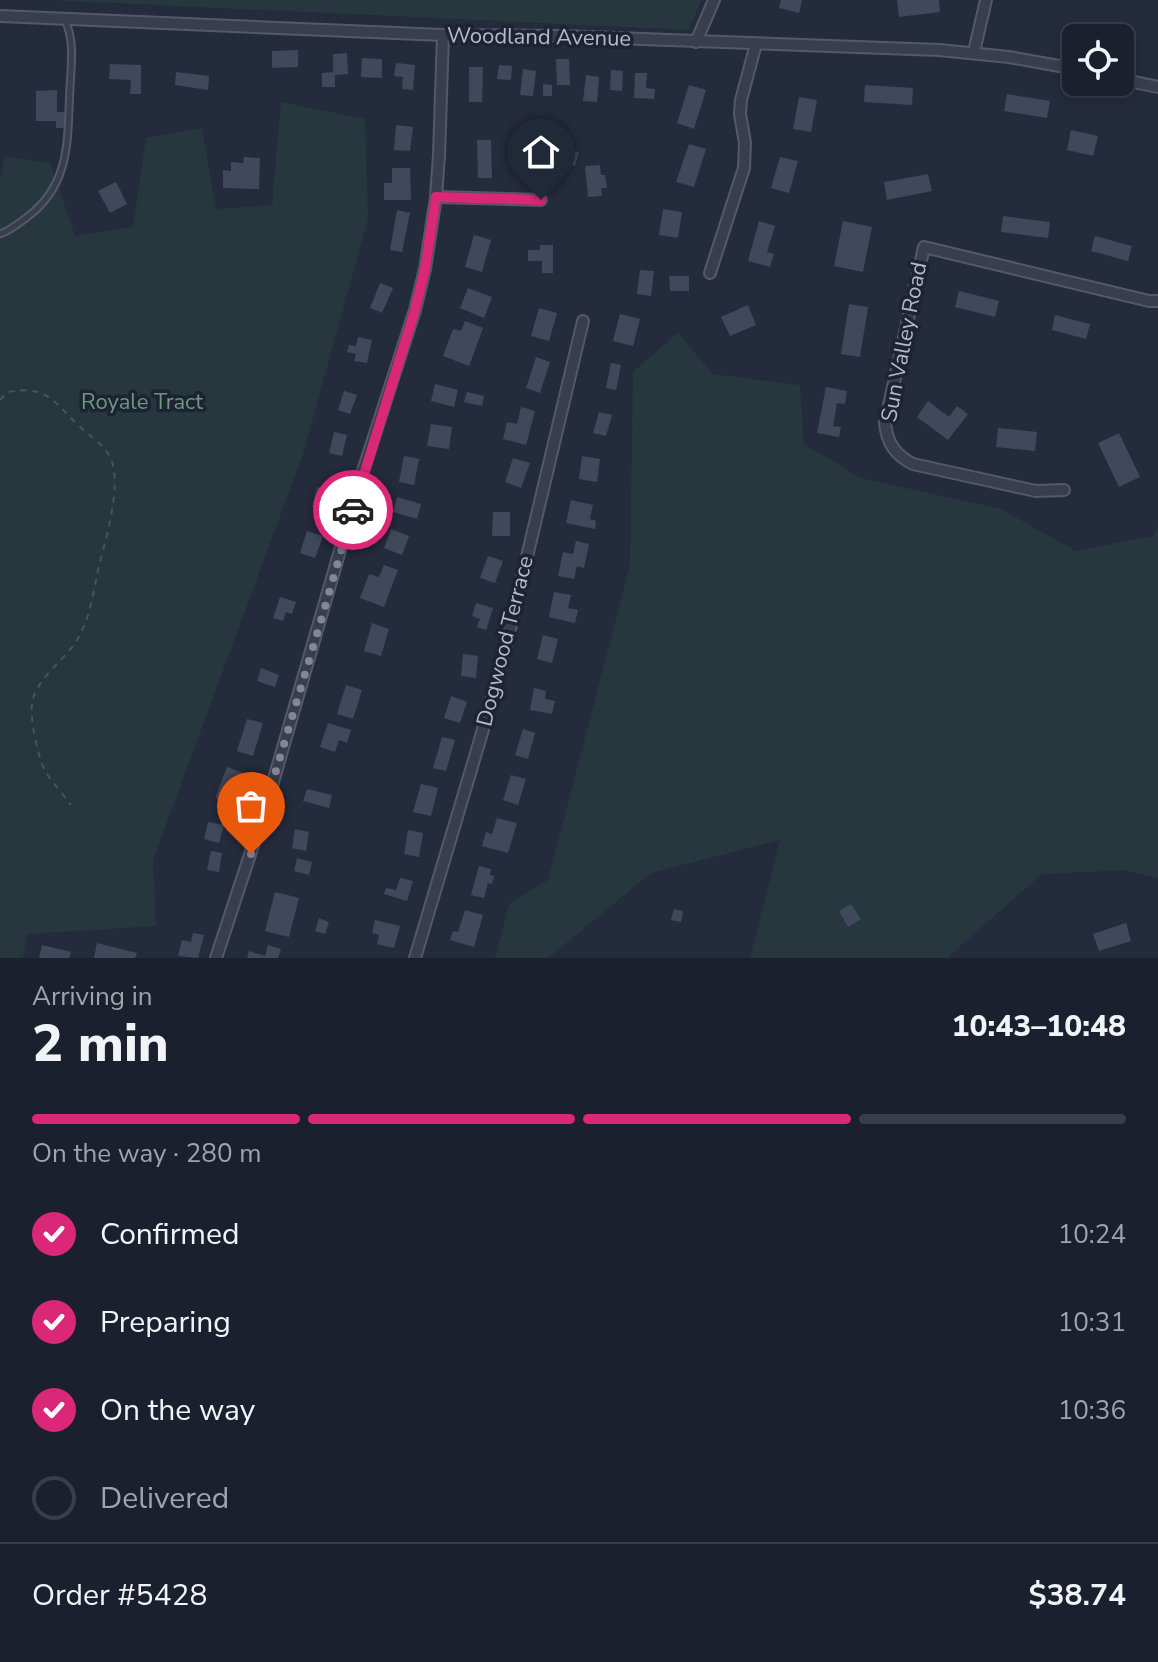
<!DOCTYPE html>
<html lang="en">
<head>
<meta charset="utf-8">
<style>
	:root { --surface:#1b202e; --page:#282d3a; --text:#f1f3f6; --muted:#a0a3aa; --line:#393e4a; --accent:#db2777 }
	body { margin:0; font-family:"Nunito Sans",sans-serif; background:var(--page); color:var(--text); height:100vh; display:flex; flex-direction:column; font-size:30px; white-space:nowrap }
	* { box-sizing:border-box; margin:0 }
	p { font-size:26px; color:var(--muted) }
	.icon { flex:none; width:44px; height:44px; fill:none; stroke:currentColor; stroke-width:2; stroke-linecap:round; stroke-linejoin:round }
	.map { position:relative; height:958px; overflow:hidden }
	.panel { display:flex; flex-direction:column; background:var(--surface); flex:1 }
	.panel>* { flex:none }
	.controls { position:absolute; left:1062px; top:24px; display:grid; gap:16px }
	.controls a { display:grid; place-items:center; width:72px; height:72px; border-radius:12px; background:var(--surface); box-shadow:0 4px 12px #0003,0 0 0 2px var(--line); font-size:40px }
	.pin { position:absolute; display:grid; place-items:center; width:68px; height:68px; color:#fff; margin:-82px -34px; border-radius:50% 50% 50% 0; rotate:-45deg; box-shadow:0 0 8px #0007 }
	.pin .icon { rotate:45deg }
	.courier { position:absolute; display:grid; place-items:center; width:80px; height:80px; margin:-40px; border:6px solid #db2777; border-radius:50%; background:#fff; color:#222; box-shadow:0 2px 10px #0007 }
	.summary em { font-style:normal; font-weight:800 }
	.summary div { display:flex; flex-direction:column-reverse }
	.summary { display:flex; align-items:center; justify-content:space-between; height:136px; padding:0 32px }
	h1 { font-size:52px; font-weight:800; line-height:60px }
	.bar { display:grid; grid-template-columns:repeat(4,1fr); gap:12px 8px; align-content:center; height:96px; padding:0 32px }
	.bar i { height:10px; border-radius:6px; background:var(--line) }
	.bar .on { background:var(--accent) }
	.bar p { grid-column:span 4 }
	.line { display:flex; align-items:center; gap:20px; padding:0 32px; border-top:2px solid var(--line) }
	.line div { flex:1 }
	ol { padding:0 32px; list-style:none }
	li { display:flex; align-items:center; gap:24px; height:88px }
	li p { margin-inline-start:auto }
	li .icon { padding:8px; border-radius:50%; background:var(--accent); color:#fff; stroke-width:4 }
	li:last-child { color:var(--muted) }
	li i { width:44px; height:44px; border:4px solid var(--line); border-radius:50% }
	.map>svg:first-child { display:block }
	.green { fill:#26383e }
	.building { fill:#40495c }
	.lines { fill:none; stroke-linecap:round; stroke-linejoin:round }
	.lane-casing { stroke:#535968; stroke-width:9 }
	.street-casing { stroke:#535968; stroke-width:14 }
	.path { stroke:#44555b; stroke-width:2; stroke-dasharray:6 6; stroke-linecap:butt }
	.lane { stroke:#383e4d; stroke-width:5 }
	.street { stroke:#383e4d; stroke-width:10 }
	.done { stroke:#828797; stroke-width:8; stroke-dasharray:0 14.4 }
	.route { stroke:#db2777; stroke-width:10 }
	.labels { text-anchor:middle; dominant-baseline:central; stroke-width:7; stroke-linejoin:round; paint-order:stroke }
	.street-label { font-size:22px; fill:#b4b9c8; stroke:#1d2332 }
	.park-label { font-size:22px; fill:#6b997b; stroke:#1d2332 }
</style>
</head>
<body>
<div class="map">
<svg width="1158" height="958" viewBox="0 0 1158 958">
	<rect width="100%" height="100%" fill="#242b3d"/>
	<g class="green">
		<path d="M51,0h650l-12,30z"/>
		<path d="M281,102l84,17 3,100 -65,235 -150,406 3,66 -129,8 -4,24h-23v-777l5,-25 45,7 25,73 58,-9 13,-89 56,-10 14,81 56,-4z"/>
		<path d="M678,333l35,41 87,11 4,59 57,34 140,31 75,42 77,-15 5,-10v352l-33,-8 -83,4 -91,80 -2,4h-199l30,-118 -129,33 -103,85h-53l14,-54 39,-24 82,-315 3,-193z"/>
	</g>
	<g class="building">
		<path d="M781,0h21l-3,13 -20,-5z"/>
		<path d="M897,0h42l1,12 -41,5z"/>
		<path d="M298,50v17l-26,1v-17z"/>
		<path d="M347,53l1,21 -13,1v12h-13v-14l11,-1v-18z"/>
		<path d="M362,58l20,1v19l-21,-1z"/>
		<path d="M556,59h13l1,26h-13z"/>
		<path d="M396,63l19,2 -2,25 -11,-1 1,-12 -9,-1z"/>
		<path d="M110,64l31,1v29h-11l1,-14 -22,-1z"/>
		<path d="M499,65l13,1 -1,14 -14,-1z"/>
		<path d="M469,67h14l-1,35h-13z"/>
		<path d="M523,69l13,2 -3,25 -13,-1z"/>
		<path d="M611,70l12,1 -1,20 -12,-1z"/>
		<path d="M176,72l33,4 -1,14 -33,-5z"/>
		<path d="M635,73h12l-1,15 9,1 -1,10 -20,-1z"/>
		<path d="M586,75l13,2 -2,25 -14,-1z"/>
		<path d="M543,84l9,1v11h-9z"/>
		<path d="M689,85l17,5 -12,39 -17,-6z"/>
		<path d="M865,85l48,3 -1,17 -48,-3z"/>
		<path d="M57,90v22h9v16h-10v-7h-20v-30z"/>
		<path d="M1007,94l43,7 -3,17 -43,-7z"/>
		<path d="M799,97l18,3 -6,32 -18,-3z"/>
		<path d="M396,125l17,2 -3,24 -16,-1z"/>
		<path d="M1071,130l27,6 -5,20 -26,-6z"/>
		<path d="M477,140h14l1,38h-14z"/>
		<path d="M546,144l33,8 -4,14 -33,-8z"/>
		<path d="M689,144l17,5 -12,38 -18,-5z"/>
		<path d="M244,157l16,1 -1,31 -36,-1v-18l8,1v-9l12,1z"/>
		<path d="M780,157l18,4 -9,32 -18,-5z"/>
		<path d="M600,165l1,10h4l2,13h-6l1,8 -14,1 -3,-31z"/>
		<path d="M392,168h18l1,32h-27v-17h8z"/>
		<path d="M928,174l4,17 -45,9 -3,-18z"/>
		<path d="M116,182l11,22 -17,9 -12,-22z"/>
		<path d="M663,209l19,3 -4,26 -19,-3z"/>
		<path d="M397,210l13,3 -8,39 -12,-2z"/>
		<path d="M1003,216l47,6 -2,16 -47,-6z"/>
		<path d="M759,221l16,5 -8,26 7,2 -4,13 -22,-6z"/>
		<path d="M843,221l29,6 -9,45 -29,-6z"/>
		<path d="M474,235l17,5 -9,32 -17,-5z"/>
		<path d="M1095,236l37,10 -4,15 -37,-10z"/>
		<path d="M540,245h13v28h-11v-12h-14v-11h12z"/>
		<path d="M640,270l14,1 -3,25 -14,-2z"/>
		<path d="M669,276h20v15h-19z"/>
		<path d="M380,283l13,5 -11,25 -12,-5z"/>
		<path d="M468,288l24,9 -8,21 -24,-10z"/>
		<path d="M959,291l40,10 -4,16 -40,-10z"/>
		<path d="M849,304l19,3 -8,50 -19,-3z"/>
		<path d="M748,305l8,20 -26,11 -9,-19z"/>
		<path d="M539,308l18,5 -8,28 -18,-5z"/>
		<path d="M620,314l20,5 -7,27 -20,-5z"/>
		<path d="M1055,315l35,9 -4,15 -34,-9z"/>
		<path d="M465,321l18,7 -14,38 -26,-10 10,-27 8,2z"/>
		<path d="M358,337l14,3 -5,23 -13,-2 2,-7 -9,-2 2,-7 7,1z"/>
		<path d="M536,357l14,5 -10,31 -14,-5z"/>
		<path d="M611,363l10,2 -5,25 -10,-2z"/>
		<path d="M435,384l23,6 -4,17 -23,-6z"/>
		<path d="M826,387l21,4 -2,13 -8,-1 -4,23 8,1 -2,10 -22,-4z"/>
		<path d="M344,391l13,4 -7,19 -12,-4z"/>
		<path d="M467,392l17,4 -2,10 -18,-4z"/>
		<path d="M928,401l21,16 8,-11 11,8 -20,26 -31,-23z"/>
		<path d="M521,407l14,4 -9,34 -23,-6 4,-17 10,2z"/>
		<path d="M599,412l13,3 -6,21 -13,-3z"/>
		<path d="M431,424l21,3 -3,22 -22,-3z"/>
		<path d="M998,428l39,4 -2,19 -39,-4z"/>
		<path d="M334,432l13,3 -5,21 -13,-3z"/>
		<path d="M1119,433l21,44 -21,10 -21,-44z"/>
		<path d="M404,456l15,3 -5,26 -15,-3z"/>
		<path d="M582,456l18,3 -3,23 -18,-3z"/>
		<path d="M513,458l17,5 -9,25 -16,-6z"/>
		<path d="M317,487l17,4 -5,20 -17,-4z"/>
		<path d="M397,497l24,7 -4,15 -24,-7z"/>
		<path d="M571,500l22,5 -3,14 6,2 -1,8 -29,-6z"/>
		<path d="M493,512h17v24h-18z"/>
		<path d="M391,529l18,7 -7,19 -18,-7z"/>
		<path d="M307,531l16,5 -8,22 -15,-5z"/>
		<path d="M576,541l13,3 -5,24 -7,-2 -3,13 -16,-3 5,-24 10,2z"/>
		<path d="M488,556l15,5 -8,22 -15,-5z"/>
		<path d="M384,565l14,5 -14,37 -24,-9 9,-24 10,3z"/>
		<path d="M554,592l17,3 -3,13 10,2 -3,13 -26,-6z"/>
		<path d="M280,597l16,5 -4,12 -6,-2 -3,9 -10,-3z"/>
		<path d="M476,603l17,5 -7,22 -9,-3 3,-8 -8,-3z"/>
		<path d="M372,623l17,6 -8,27 -17,-5z"/>
		<path d="M543,635l15,4 -6,24 -15,-4z"/>
		<path d="M463,654l15,2 -2,22 -15,-2z"/>
		<path d="M261,668l18,7 -4,12 -18,-6z"/>
		<path d="M346,685l16,5 -9,29 -16,-5z"/>
		<path d="M534,688l12,3 -1,8 10,2 -3,13 -22,-4z"/>
		<path d="M451,696l16,6 -7,21 -16,-5z"/>
		<path d="M247,719l16,4 -10,33 -16,-5z"/>
		<path d="M328,723l23,7 -4,13 -8,-3 -4,12 -15,-5z"/>
		<path d="M523,729l12,4 -7,26 -13,-4z"/>
		<path d="M442,737l13,3 -9,31 -13,-3z"/>
		<path d="M227,767l20,7 -12,31 -20,-7z"/>
		<path d="M511,775l15,4 -8,26 -15,-5z"/>
		<path d="M421,784l17,4 -7,28 -18,-4z"/>
		<path d="M307,789l25,6 -3,13 -26,-7z"/>
		<path d="M497,818l20,5 -9,30 -26,-7 4,-14 6,2z"/>
		<path d="M208,822l16,3 -5,18 -15,-4z"/>
		<path d="M295,829l14,3 -3,19 -14,-3z"/>
		<path d="M408,830l15,3 -4,24 -15,-3z"/>
		<path d="M211,851l11,2 -3,19 -12,-2z"/>
		<path d="M297,858l15,4 -3,13 -15,-4z"/>
		<path d="M479,866l12,3 -1,6 4,1 -2,8 -4,-1 -4,15 -13,-3z"/>
		<path d="M400,878l13,3 -6,20 -23,-7 2,-6 10,2z"/>
		<path d="M275,892l24,6 -10,39 -24,-6z"/>
		<path d="M851,904l10,15 -13,8 -9,-16z"/>
		<path d="M674,909l9,2 -2,11 -10,-2z"/>
		<path d="M465,910l18,5 -9,32 -24,-7 3,-9 5,1z"/>
		<path d="M319,918l10,4 -4,12 -10,-3z"/>
		<path d="M375,920l25,6 -6,22 -17,-4 2,-9 -7,-2z"/>
		<path d="M1126,923l5,18 -32,10 -6,-17z"/>
		<path d="M193,933l11,2 -6,23 -20,-2 4,-16 9,2z"/>
		<path d="M97,943l40,10 -2,5h-41z"/>
		<path d="M42,945l29,7 -2,6h-30z"/>
		<path d="M268,945l13,4 -3,9h-31l2,-7 16,5z"/>
	</g>
	<g class="lines">
		<defs>
			<path id="lane" d="M0,234c9,-3 18,-10 26,-16 46,-34 41,-79 44,-130 1,-24 5,-46 -5,-68"/>
			<g id="street">
				<path d="M0,16l443,19 119,1 377,14 70,7 67,12"/>
				<path d="M696,42l18,-42"/>
				<path d="M974,52l12,-52"/>
				<path d="M1120,79l38,8"/>
				<path d="M436,197l105,3"/>
				<path d="M710,273l34,-105 1,-25 -5,-29 1,-14 15,-56"/>
				<path d="M1064,490l-28,1 -123,-27c-18,-9 -26,-21 -28,-41l39,-176 225,54h9"/>
				<path d="M216,958l51,-155 96,-332 52,-161 10,-41 11,-72 3,-42 4,-120"/>
				<path d="M415,958l67,-225 24,-88 77,-324"/>
			</g>
		</defs>
		<use href="#lane" class="lane-casing"/>
		<use href="#street" class="street-casing"/>
		<path class="path" d="M0,400l7,-8c40,-7 46,9 72,34 12,11 28,20 33,36 9,29 -7,79 -14,108 -5,24 -8,49 -21,70 -12,20 -43,40 -45,65 -2,15 6,52 13,66 7,11 18,23 26,34"/>
		<use href="#lane" class="lane"/>
		<use href="#street" class="street"/>
	</g>
	<g class="lines">
		<path class="done" d="M251,854l69,-230 33,-114"/>
		<path class="route" d="M353,510l62,-200 10,-41 11,-72 105,3"/>
	</g>
	<g class="labels">
		<g class="street-label">
			<text transform="translate(539 37) rotate(1)">Woodland Avenue</text>
			<text transform="translate(904 342) rotate(-79)">Sun Valley Road</text>
			<text transform="translate(505 641) rotate(-76)">Dogwood Terrace</text>
		</g>
		<g class="park-label">
			<text x="142" y="402">Royale Tract</text>
		</g>
	</g>
</svg>
<div class="controls">
<a><svg class="icon" aria-label="locate" viewBox="0 0 24 24"><circle cx="12" cy="12" r="6"/><path d="M12 2v4M12 18v4M2 12h4M18 12h4"/></svg></a>
</div>
<div class="pin" style="left:251px;top:854px;background:#ea580c"><svg class="icon" aria-label="bag" viewBox="0 0 24 24"><path d="M5 8h14l-1 12H6zM9 8a3 3 0 0 1 6 0"/></svg></div>
<div class="pin" style="left:541px;top:200px;background:#1f2937"><svg class="icon" aria-label="home" viewBox="0 0 24 24"><path d="M3 11l9-7 9 7M6 9v11h12V9"/></svg></div>
<div class="courier" style="left:353px;top:510px"><svg class="icon" aria-label="car" viewBox="0 0 24 24"><path d="M5 17H2v-5l4-1 3-4h7l3 4 3 1v5h-3M9 17h6M6 11h13"/><circle cx="7" cy="17" r="2"/><circle cx="17" cy="17" r="2"/></svg></div>
</div>
<section class="panel">
<div class="summary"><div><h1>2 min</h1><p>Arriving in</p></div><em>10:43–10:48</em></div>
<div class="bar"><i class="on"></i><i class="on"></i><i class="on"></i><i></i><p>On the way · 280 m</p></div>
<ol>
<li><svg class="icon" aria-label="check" viewBox="0 0 24 24"><path d="M5 12l5 5 9-10"/></svg>Confirmed<p>10:24</p></li>
<li><svg class="icon" aria-label="check" viewBox="0 0 24 24"><path d="M5 12l5 5 9-10"/></svg>Preparing<p>10:31</p></li>
<li><svg class="icon" aria-label="check" viewBox="0 0 24 24"><path d="M5 12l5 5 9-10"/></svg>On the way<p>10:36</p></li>
<li><i></i>Delivered</li>
</ol>
<div class="line" style="height:104px"><div>Order #5428</div><b>$38.74</b></div>
</section>
</body>
</html>
